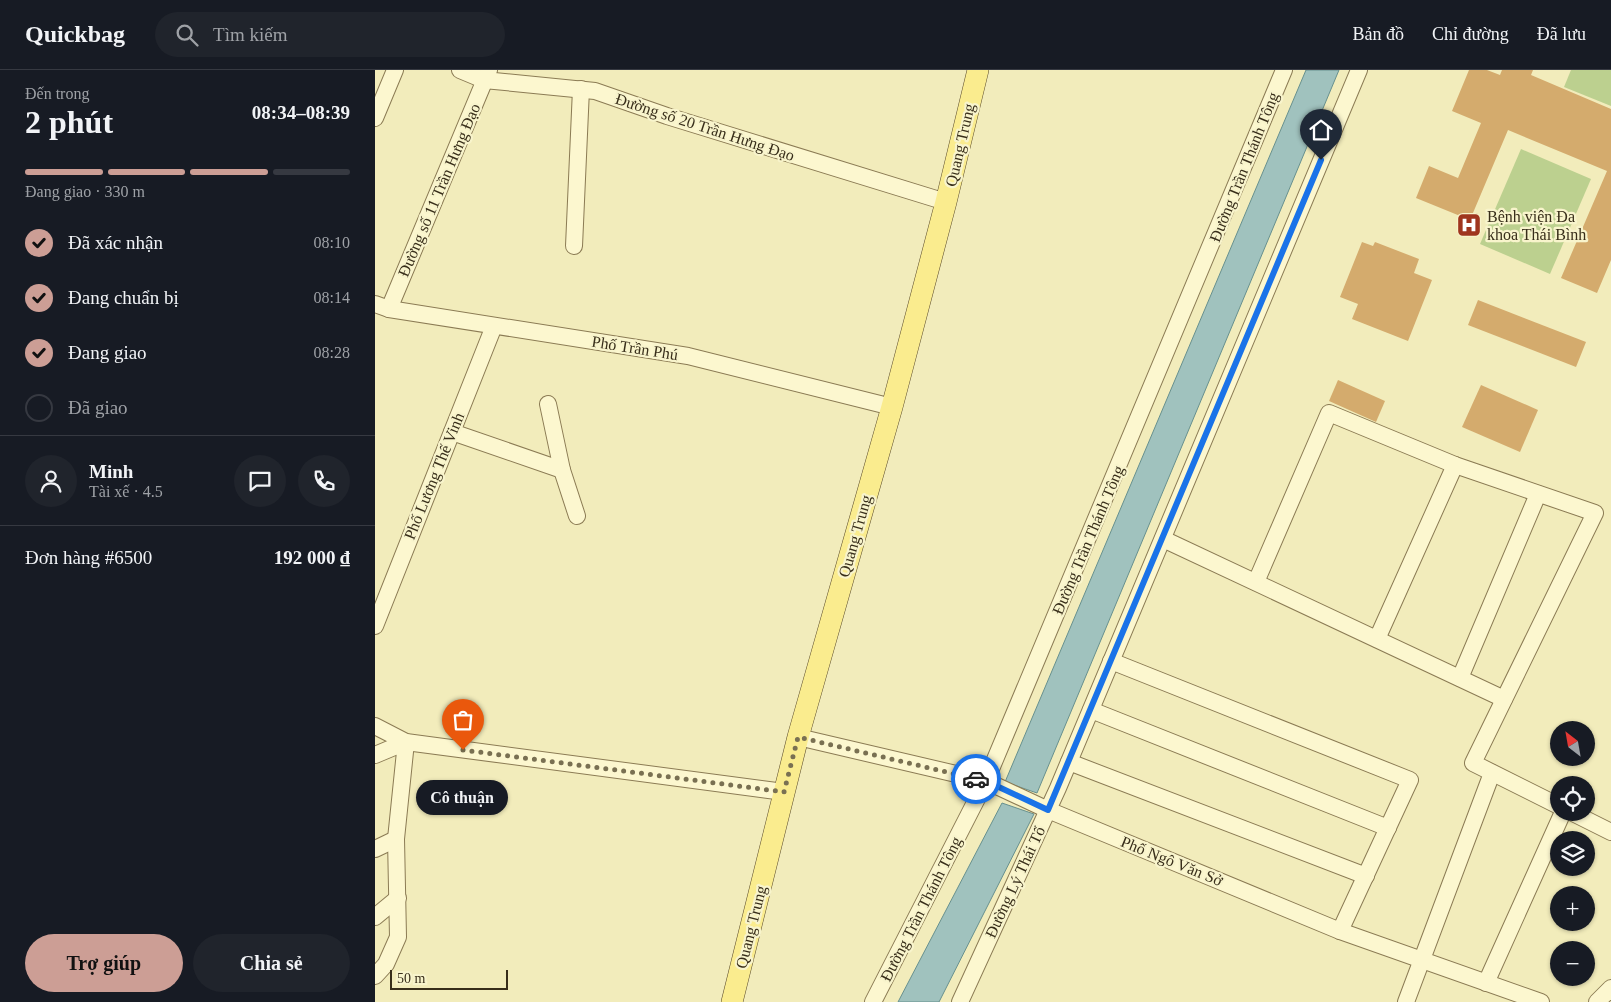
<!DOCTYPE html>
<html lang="vi">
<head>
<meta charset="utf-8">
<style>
	:root { --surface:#171b24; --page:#20242c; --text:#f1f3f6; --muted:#9ea1a6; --line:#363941; --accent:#cc9e95 }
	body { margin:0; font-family:Georgia,serif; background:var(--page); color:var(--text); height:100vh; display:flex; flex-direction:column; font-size:19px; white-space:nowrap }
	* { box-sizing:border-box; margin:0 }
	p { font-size:16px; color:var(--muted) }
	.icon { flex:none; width:28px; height:28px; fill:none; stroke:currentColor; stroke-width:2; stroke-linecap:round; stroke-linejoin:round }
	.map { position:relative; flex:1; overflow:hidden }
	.drawer { display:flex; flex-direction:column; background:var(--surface); width:375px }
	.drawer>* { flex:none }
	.needle { width:32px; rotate:329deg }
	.buttons { position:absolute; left:1175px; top:651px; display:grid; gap:10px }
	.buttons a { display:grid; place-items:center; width:45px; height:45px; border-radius:50%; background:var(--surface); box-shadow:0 1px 4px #0004; font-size:25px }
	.scale { position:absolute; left:15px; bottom:12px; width:118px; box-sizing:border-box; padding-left:5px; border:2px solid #382e1a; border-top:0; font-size:14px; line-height:18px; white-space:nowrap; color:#382e1a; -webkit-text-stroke:4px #f8f4cc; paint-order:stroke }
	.pin { position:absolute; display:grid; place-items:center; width:42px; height:42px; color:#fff; margin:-51px -21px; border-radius:50% 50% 50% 0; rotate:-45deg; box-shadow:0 0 5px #0007 }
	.pin .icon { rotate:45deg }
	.courier { position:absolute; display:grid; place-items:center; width:50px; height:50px; margin:-25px; border:4px solid #1a73e8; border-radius:50%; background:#fff; color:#222; box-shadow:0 1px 6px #0007 }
	.bubble { position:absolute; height:35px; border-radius:18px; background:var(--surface); box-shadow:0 1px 4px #0004; font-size:16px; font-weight:600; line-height:35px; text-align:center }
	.summary em { font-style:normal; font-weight:600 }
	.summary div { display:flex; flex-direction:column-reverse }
	.summary { display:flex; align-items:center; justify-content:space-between; height:85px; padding:0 25px }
	h1 { font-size:32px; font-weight:600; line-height:38px }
	.bar { display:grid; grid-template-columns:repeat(4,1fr); gap:8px 5px; align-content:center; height:60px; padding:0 25px }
	.bar i { height:6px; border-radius:4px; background:var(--line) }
	.bar .current { background:var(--accent) }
	.bar p { grid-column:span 4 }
	.line { display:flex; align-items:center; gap:12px; padding:0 25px; border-top:1px solid var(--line) }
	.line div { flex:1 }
	.round { display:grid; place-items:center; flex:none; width:52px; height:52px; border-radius:26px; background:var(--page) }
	ol { padding:0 25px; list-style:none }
	li { display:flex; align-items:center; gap:15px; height:55px }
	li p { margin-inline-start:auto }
	li .icon { padding:5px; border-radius:50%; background:var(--accent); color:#111; stroke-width:4 }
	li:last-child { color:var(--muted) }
	li i { width:28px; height:28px; border:2px solid var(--line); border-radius:50% }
	.cta { display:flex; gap:10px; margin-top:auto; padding:10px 25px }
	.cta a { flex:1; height:58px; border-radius:30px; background:var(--accent); color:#111; font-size:20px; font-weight:600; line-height:58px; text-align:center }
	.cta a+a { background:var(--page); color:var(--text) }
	header { display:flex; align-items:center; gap:30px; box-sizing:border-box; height:70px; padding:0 25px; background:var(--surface); border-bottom:1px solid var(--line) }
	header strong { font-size:24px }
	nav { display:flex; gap:28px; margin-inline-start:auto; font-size:18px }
	.search { width:350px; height:45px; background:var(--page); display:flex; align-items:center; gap:12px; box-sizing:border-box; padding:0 18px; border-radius:28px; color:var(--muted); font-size:19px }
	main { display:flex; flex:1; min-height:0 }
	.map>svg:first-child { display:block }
	.green { fill:#bcd08f }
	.water { fill:#a0c2be; stroke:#67908e }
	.building { fill:#d4ab6d }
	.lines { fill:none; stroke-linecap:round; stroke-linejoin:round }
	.minor-casing { stroke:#8b7b54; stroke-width:18 }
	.major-casing { stroke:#574729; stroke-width:22 }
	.minor { stroke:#fcf7cf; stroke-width:16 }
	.major { stroke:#faec8e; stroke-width:21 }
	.done { stroke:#797052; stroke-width:5; stroke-dasharray:0 9 }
	.route { stroke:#1a73e8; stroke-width:6 }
	.labels { text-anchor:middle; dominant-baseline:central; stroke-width:4.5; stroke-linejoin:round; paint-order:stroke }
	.street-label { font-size:16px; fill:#382e1a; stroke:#f8f4cc }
	.poi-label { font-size:16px; fill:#382e1a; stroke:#f8f4cc; text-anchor:start }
</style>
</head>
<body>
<header>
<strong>Quickbag</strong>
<div class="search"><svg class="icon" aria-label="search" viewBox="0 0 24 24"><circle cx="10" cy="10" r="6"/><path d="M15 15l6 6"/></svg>Tìm kiếm</div>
<nav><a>Bản đồ</a><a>Chỉ đường</a><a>Đã lưu</a></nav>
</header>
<main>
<section class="drawer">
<div class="summary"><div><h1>2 phút</h1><p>Đến trong</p></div><em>08:34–08:39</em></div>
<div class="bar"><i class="current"></i><i class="current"></i><i class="current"></i><i></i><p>Đang giao · 330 m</p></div>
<ol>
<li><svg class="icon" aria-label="check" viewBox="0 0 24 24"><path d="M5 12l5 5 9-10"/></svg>Đã xác nhận<p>08:10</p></li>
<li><svg class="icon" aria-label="check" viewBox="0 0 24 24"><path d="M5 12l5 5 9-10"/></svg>Đang chuẩn bị<p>08:14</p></li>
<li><svg class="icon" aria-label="check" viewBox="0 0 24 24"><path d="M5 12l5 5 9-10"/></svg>Đang giao<p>08:28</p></li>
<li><i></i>Đã giao</li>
</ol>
<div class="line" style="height:90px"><a class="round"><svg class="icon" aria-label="person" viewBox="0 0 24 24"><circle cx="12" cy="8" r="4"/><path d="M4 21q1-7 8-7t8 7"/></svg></a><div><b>Minh</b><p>Tài xế · 4.5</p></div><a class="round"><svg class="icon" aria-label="chat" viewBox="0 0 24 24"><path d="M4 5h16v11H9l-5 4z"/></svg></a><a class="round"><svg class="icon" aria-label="phone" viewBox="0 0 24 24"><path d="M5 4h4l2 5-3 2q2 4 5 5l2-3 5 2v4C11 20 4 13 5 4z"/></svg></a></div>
<div class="line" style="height:65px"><div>Đơn hàng #6500</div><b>192 000 ₫</b></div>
<div class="cta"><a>Trợ giúp</a><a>Chia sẻ</a></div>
</section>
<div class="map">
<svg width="1236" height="932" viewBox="0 0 1236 932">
	<rect width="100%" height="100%" fill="#f2ecbb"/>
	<g class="green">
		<path d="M1196,0h40v36l-47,-19z"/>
		<path d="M1146,79l70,30 -41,95 -70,-30z"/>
	</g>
	<g class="water">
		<path d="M931,0h33l-302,723 -32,-11z"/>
		<path d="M627,733l32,11 -95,188h-41z"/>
	</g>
	<g class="building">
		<path d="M1094,0h18l13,5 2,-5h31l-2,5 80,34v151l-14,33 -36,-15 46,-107 -99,-41 -38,90 -54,-22 13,-32 29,12 23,-55 -29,-12z"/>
		<path d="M987,172l11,4 2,-4 44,17 -5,14 18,7 -24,61 -56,-22 6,-15 -18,-7z"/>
		<path d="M1103,230l108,42 -10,25 -108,-42z"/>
		<path d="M963,310l47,21 -9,21 -47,-21z"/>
		<path d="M1106,315l57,25 -18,42 -58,-25z"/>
	</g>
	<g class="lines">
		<defs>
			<g id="minor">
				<path d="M85,0l24,10 111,11 72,25 279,86"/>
				<path d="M0,48l20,-48"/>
				<path d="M199,176l7,-157"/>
				<path d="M0,234l14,5 299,47 204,51"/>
				<path d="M14,239l100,-239"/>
				<path d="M173,334l14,66 15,46"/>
				<path d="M77,362l110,38"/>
				<path d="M788,469l341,160"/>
				<path d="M881,512l73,-169 126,52 140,48 -122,250 86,43"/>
				<path d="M0,556l119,-300"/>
				<path d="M1002,569l78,-174"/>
				<path d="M736,591l299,119 -70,151"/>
				<path d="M1085,608l78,-184"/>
				<path d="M716,640l297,118"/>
				<path d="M0,656l31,16 378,50"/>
				<path d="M423,667l188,44 62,29 292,121 201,71"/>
				<path d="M0,685l31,-13 -10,97 2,98 -12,27 -11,12"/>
				<path d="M694,692l297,114"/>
				<path d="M1196,742l40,20"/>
				<path d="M0,779l21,-10"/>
				<path d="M0,847l23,-19"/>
				<path d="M1111,913l77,-171"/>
				<path d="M498,932l113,-221 298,-711"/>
				<path d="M585,932l98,-214 301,-718"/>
				<path d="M1031,932l86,-229"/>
				<path d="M1222,932l14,-14"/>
			</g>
			<path id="major" d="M357,932l66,-265 94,-330 54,-205 32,-132"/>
		</defs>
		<use href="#minor" class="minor-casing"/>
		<use href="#major" class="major-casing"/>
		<use href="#minor" class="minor"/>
		<use href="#major" class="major"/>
	</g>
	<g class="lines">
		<path class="done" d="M88,680l321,42 14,-55 178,42"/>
		<path class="route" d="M601,709l10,2 62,29 273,-650"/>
	</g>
	<defs>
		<symbol id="hospital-square" viewBox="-11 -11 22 22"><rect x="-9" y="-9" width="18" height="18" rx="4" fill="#9f351e" stroke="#f8f4cc"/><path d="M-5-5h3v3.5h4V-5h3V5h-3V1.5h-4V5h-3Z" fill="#fff"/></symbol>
	</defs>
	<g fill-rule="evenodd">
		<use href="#hospital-square" x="1080" y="141" width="28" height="28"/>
	</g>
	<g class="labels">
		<g class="street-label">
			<text transform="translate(330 57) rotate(18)">Đường số 20 Trần Hưng Đạo</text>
			<text transform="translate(585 75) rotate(-77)">Quang Trung</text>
			<text transform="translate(869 97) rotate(-68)">Đường Trần Thánh Tông</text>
			<text transform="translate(64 120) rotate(-67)">Đường số 11 Trần Hưng Đạo</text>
			<text transform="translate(260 278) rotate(9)">Phố Trần Phú</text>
			<text transform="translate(59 406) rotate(-68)">Phố Lương Thế Vinh</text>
			<text transform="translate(480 466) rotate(-74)">Quang Trung</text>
			<text transform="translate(713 470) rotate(-67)">Đường Trần Thánh Tông</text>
			<text transform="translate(797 791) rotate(22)">Phố Ngô Văn Sở</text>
			<text transform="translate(640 812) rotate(-65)">Đường Lý Thái Tổ</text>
			<text transform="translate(546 839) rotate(-63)">Đường Trần Thánh Tông</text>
			<text transform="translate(376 857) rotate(-76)">Quang Trung</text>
		</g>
		<g class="poi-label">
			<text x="1112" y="146">Bệnh viện Đa<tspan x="1112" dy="18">khoa Thái Bình</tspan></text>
		</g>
	</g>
</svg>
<div class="buttons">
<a><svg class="needle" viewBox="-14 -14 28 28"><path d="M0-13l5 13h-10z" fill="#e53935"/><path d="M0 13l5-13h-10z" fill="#9ea1a6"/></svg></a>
<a><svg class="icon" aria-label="locate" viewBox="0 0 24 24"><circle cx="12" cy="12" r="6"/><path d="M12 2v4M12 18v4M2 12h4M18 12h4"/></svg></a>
<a><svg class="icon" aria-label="layers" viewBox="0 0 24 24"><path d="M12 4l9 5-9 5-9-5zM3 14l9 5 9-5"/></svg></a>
<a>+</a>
<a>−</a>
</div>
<div class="scale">50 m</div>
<div class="pin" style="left:88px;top:680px;background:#ea580c"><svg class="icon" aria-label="bag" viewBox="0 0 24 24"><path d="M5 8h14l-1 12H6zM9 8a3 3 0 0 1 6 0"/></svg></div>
<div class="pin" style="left:946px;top:90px;background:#1f2937"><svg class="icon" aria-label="home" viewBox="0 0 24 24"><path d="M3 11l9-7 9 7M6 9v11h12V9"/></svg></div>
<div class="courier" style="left:601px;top:709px"><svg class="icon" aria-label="car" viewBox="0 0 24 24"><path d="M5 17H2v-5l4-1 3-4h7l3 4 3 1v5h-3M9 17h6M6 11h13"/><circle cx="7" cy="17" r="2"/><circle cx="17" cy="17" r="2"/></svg></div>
<div class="bubble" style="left:41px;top:710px;width:92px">Cô thuận</div>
</div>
</main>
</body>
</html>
